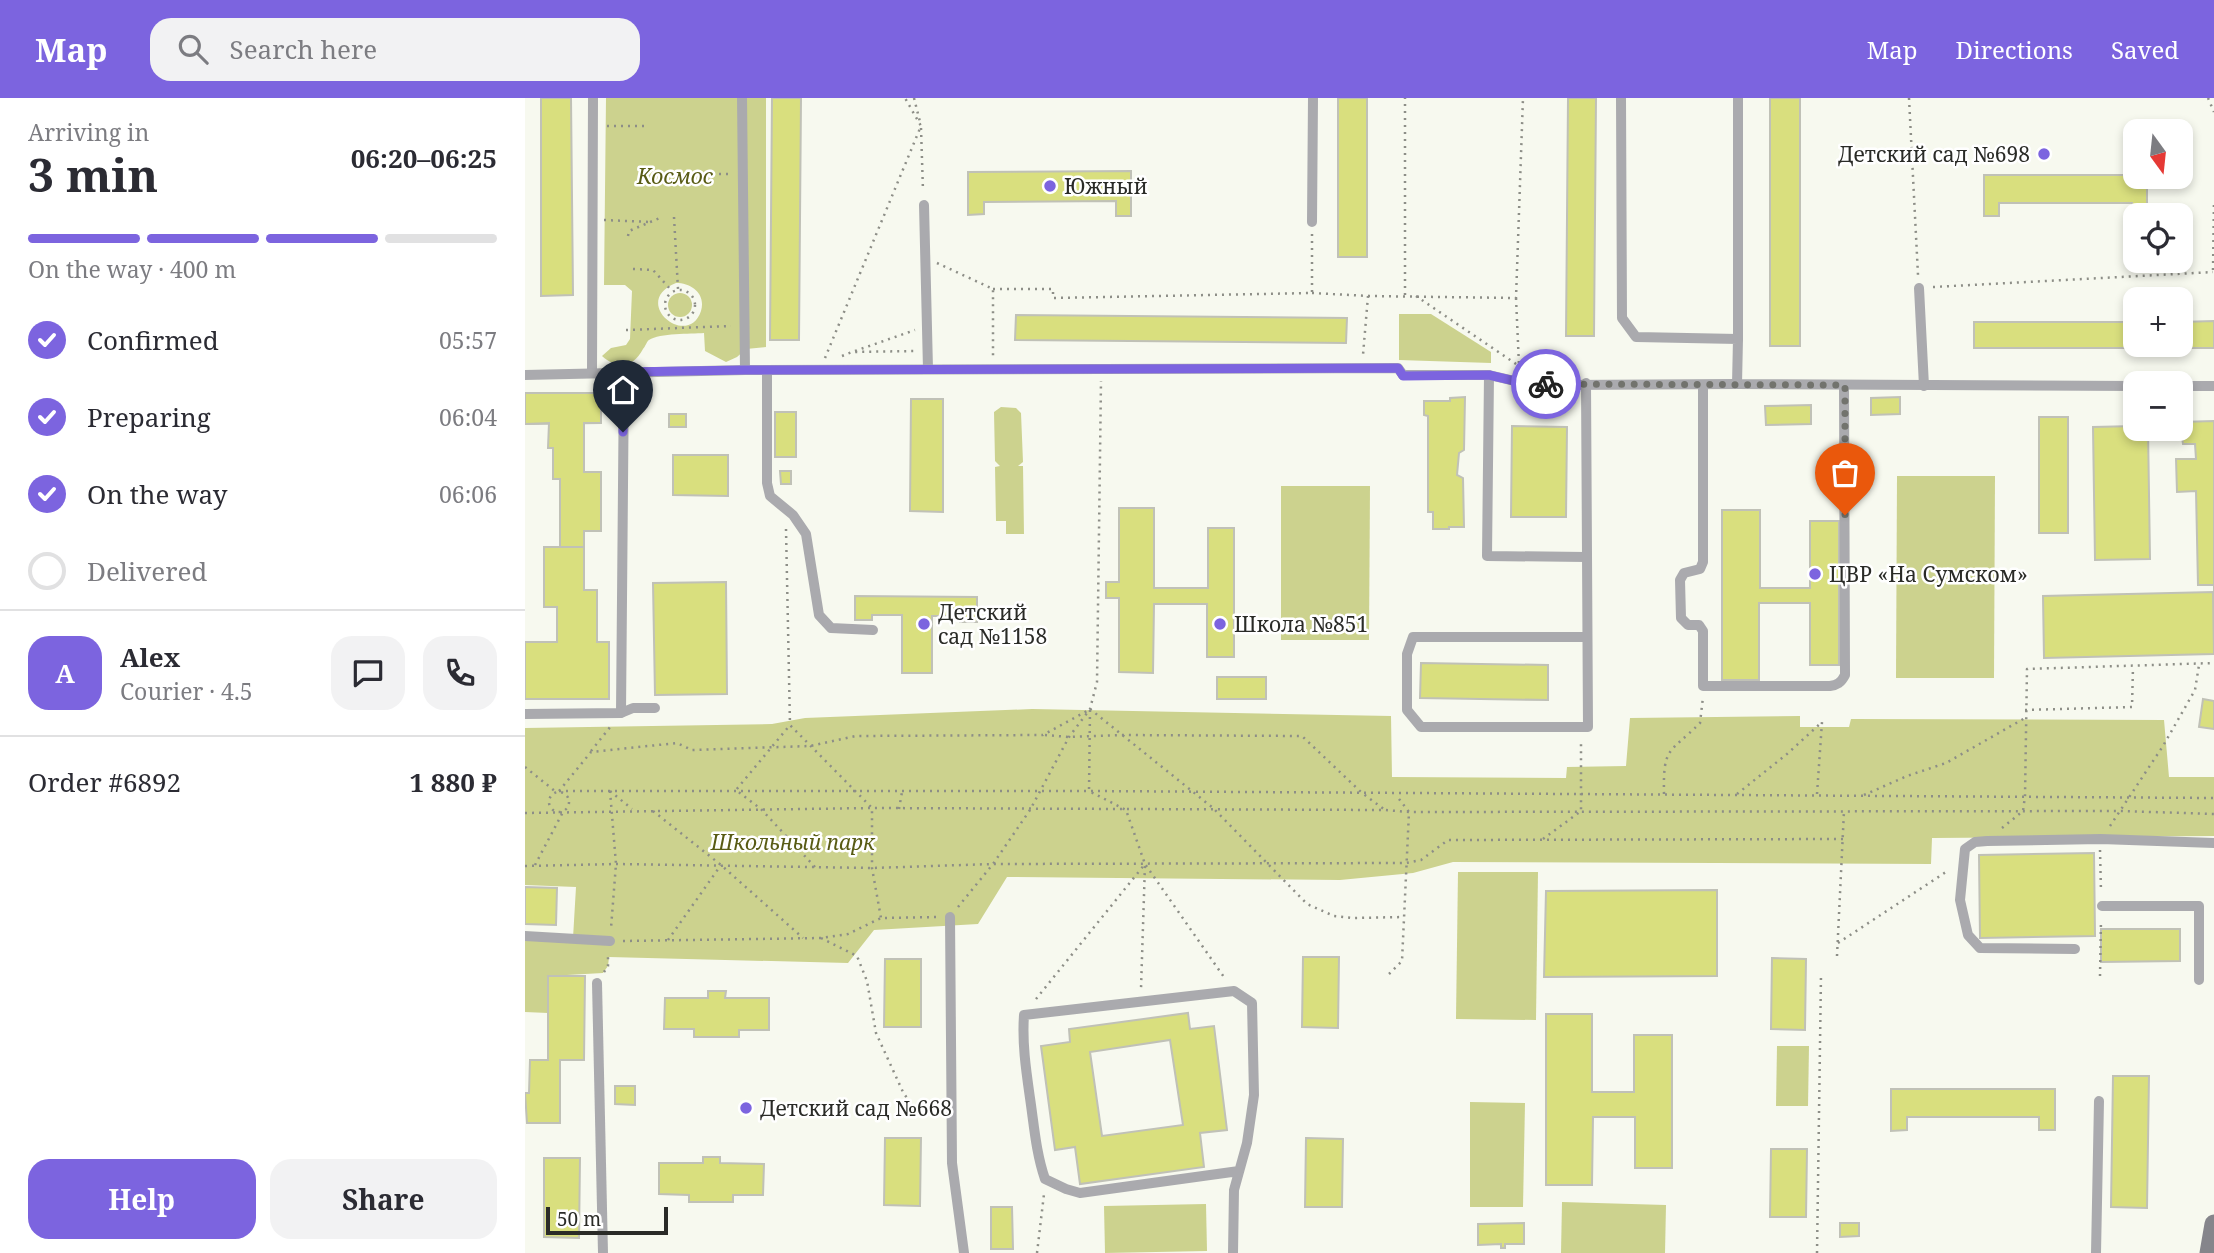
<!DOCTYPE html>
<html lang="en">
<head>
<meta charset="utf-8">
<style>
	:root { --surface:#fff; --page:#f2f2f3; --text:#2b2b33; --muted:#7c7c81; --line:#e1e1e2; --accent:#7c64df }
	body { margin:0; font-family:"Noto Serif",serif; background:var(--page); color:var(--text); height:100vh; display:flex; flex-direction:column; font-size:26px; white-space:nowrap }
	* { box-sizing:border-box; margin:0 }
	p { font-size:23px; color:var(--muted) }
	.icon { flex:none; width:38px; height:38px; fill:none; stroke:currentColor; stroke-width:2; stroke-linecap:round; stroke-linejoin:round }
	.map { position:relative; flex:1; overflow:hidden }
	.details { display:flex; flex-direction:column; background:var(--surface); width:525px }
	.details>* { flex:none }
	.needle { width:46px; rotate:165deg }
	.tools { position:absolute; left:1598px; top:21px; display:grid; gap:14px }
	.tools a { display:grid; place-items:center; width:70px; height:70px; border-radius:14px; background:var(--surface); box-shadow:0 4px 10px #0003; font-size:35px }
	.scale { position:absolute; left:21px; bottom:18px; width:122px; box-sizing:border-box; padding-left:7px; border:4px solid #2a2b27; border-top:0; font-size:19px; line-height:24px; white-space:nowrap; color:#2a2b27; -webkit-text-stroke:5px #fff; paint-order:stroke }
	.pin { position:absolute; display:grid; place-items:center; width:60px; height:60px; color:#fff; margin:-72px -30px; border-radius:50% 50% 50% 0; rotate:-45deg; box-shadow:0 0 7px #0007 }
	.pin .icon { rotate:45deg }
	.courier { position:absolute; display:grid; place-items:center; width:70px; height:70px; margin:-35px; border:5px solid #7c64df; border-radius:50%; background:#fff; color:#222; box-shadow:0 2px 9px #0007 }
	.headline em { font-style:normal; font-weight:700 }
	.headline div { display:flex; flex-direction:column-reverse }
	.headline { display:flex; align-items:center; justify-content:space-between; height:119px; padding:0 28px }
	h1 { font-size:46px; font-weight:700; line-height:52px }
	.bar { display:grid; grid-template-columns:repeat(4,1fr); gap:10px 7px; align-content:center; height:84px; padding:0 28px }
	.bar i { height:9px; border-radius:5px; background:var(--line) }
	.bar .current { background:var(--accent) }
	.bar p { grid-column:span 4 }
	.line { display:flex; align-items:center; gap:18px; padding:0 28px; border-top:2px solid var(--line) }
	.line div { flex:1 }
	.round { display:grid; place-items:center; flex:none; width:74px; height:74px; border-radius:21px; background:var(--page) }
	ol { padding:0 28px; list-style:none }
	li { display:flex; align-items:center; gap:21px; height:77px }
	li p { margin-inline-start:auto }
	li .icon { padding:7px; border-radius:50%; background:var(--accent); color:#fff; stroke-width:4 }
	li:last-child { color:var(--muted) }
	li i { width:38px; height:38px; border:4px solid var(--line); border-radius:50% }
	.primary-button { display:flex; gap:14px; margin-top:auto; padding:14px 28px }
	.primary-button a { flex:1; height:80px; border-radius:21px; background:var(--accent); color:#fff; font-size:28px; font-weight:700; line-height:80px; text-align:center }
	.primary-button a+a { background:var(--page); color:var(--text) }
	header { display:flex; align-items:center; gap:42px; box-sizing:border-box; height:98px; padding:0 35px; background:var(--accent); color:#fff }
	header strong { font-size:33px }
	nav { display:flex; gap:38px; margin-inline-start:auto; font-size:24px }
	.search { width:490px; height:63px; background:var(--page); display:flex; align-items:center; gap:18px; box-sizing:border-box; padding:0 24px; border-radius:21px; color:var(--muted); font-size:26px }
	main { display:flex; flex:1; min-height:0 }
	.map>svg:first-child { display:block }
	.green { fill:#ccd28e; fill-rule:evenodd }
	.building { fill:#d9df7e; stroke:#c0c1b7; stroke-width:2; fill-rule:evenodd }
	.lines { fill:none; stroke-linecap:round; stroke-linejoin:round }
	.path { stroke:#8d8e87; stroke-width:2.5; stroke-dasharray:2 5; stroke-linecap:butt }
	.service { stroke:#aaaaae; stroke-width:10 }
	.secondary { stroke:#85858b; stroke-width:19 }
	.done { stroke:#72736d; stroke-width:7; stroke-dasharray:0 12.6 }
	.route { stroke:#7c64df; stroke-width:9 }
	.poi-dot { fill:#7c64df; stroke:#fff; stroke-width:2.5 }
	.labels { text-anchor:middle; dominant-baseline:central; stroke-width:5; stroke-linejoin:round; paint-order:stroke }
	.poi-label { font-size:21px; fill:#2a2b27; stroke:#fff; text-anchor:start }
	.park-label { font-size:21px; font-style:italic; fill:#585b14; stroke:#fff }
</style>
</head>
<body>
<header>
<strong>Map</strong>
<div class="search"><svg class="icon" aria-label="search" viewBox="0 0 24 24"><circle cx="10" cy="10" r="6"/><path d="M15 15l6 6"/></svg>Search here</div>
<nav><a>Map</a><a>Directions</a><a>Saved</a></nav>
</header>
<main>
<section class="details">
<div class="headline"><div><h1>3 min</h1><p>Arriving in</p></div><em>06:20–06:25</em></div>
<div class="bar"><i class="current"></i><i class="current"></i><i class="current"></i><i></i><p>On the way · 400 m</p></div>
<ol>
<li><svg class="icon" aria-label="check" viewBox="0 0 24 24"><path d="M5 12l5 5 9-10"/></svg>Confirmed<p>05:57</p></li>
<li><svg class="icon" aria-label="check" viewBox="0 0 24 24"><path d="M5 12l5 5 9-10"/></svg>Preparing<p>06:04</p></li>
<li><svg class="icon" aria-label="check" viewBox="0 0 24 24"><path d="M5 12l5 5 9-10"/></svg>On the way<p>06:06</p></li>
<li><i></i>Delivered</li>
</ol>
<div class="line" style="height:126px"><b class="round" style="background:var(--accent);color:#fff">A</b><div><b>Alex</b><p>Courier · 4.5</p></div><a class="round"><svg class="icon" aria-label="chat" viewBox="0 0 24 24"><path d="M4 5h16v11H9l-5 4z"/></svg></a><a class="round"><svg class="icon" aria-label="phone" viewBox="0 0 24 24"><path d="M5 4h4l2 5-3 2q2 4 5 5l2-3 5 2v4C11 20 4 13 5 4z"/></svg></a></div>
<div class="line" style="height:91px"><div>Order #6892</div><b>1 880 ₽</b></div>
<div class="primary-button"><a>Help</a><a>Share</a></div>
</section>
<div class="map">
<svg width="1689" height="1155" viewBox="0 0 1689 1155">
	<rect width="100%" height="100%" fill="#f7f9ef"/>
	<g class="green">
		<path d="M81,0h160v249l-20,2 -9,8 -11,5 -21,-11 -1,-18c-14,1 -44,0 -55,7 -2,1 -4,7 -6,9 -10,19 -25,21 -41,7l9,-8 15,-3 4,-6 2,-48 -7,-6h-21zM151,185c16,0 30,11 25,28 -13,39 -72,-9 -25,-28z"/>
		<circle cx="155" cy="207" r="12"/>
		<path d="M874,216h32l60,38v11l-92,-3z"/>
		<path d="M476,309l15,1 5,5 2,49 -5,4h5l1,68h-18v-13h-10l-1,-54 5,-1 -5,-5 -1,-49z"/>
		<path d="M1372,378h98l-1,202h-98z"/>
		<path d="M756,388h89l-1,154h-88z"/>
		<path d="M507,611l359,7 1,61 174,1 1,-11 59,-1 4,-48 170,-2v11h49l2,-8 313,1 5,57h45v59l-282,2 -1,26 -478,-2 -40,11 -73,7 -333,-3 -29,47 -104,6 -26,33 -239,-6 -1,9 -5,7 -54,3 -1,37 -23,-1v-76l48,2 3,-51 -51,-2v-157l247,-4 33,-6z"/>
		<path d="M933,774h80l-2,148 -80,-1z"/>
		<path d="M1252,948h32l-1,60h-32z"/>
		<path d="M945,1004l55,1 -2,104h-53z"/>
		<path d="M1037,1104l104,3 -1,48h-104z"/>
		<path d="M681,1106l1,47 -102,2 -1,-47z"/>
	</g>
	<g class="building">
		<path d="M16,0h30l2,197 -32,1z"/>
		<path d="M247,0h29l-2,242h-29z"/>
		<rect x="813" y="0" width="29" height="159"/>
		<path d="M1043,0h28l-2,238h-28z"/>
		<rect x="1245" y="0" width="30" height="248"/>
		<path d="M606,73v45h-15v-15l-132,1v12l-16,1v-43z"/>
		<path d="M1459,77h151v2h12v38l-15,1v-13h-133v13h-15z"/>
		<path d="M491,217l331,3 -1,25 -331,-3z"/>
		<path d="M1689,223v27h-240v-26h161v23h46v-23z"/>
		<path d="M0,295h76v30l-76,1z"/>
		<path d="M0,295h76v30h-17v49h17v59h-17v16h-24v-68h-7v-31h-5l1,-25 -24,1z"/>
		<path d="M940,299l-1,53 -5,3 -2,22 6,3 1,49h-15v2h-16v-17h-5v-96l-4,-1v-14h26v-3z"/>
		<path d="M1375,299v17l-29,1v-17z"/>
		<path d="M386,301h32v113l-33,-1z"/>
		<path d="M1286,307v19l-45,1 -1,-19z"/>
		<rect x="250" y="314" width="21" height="45"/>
		<rect x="144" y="316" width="17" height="13"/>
		<rect x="1514" y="319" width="29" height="116"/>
		<path d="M1689,323v177v-13h-16l-2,-94 -19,1 -1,-33h20l-1,-15h-12l-1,-7 -15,1 -1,-9h15v-7z"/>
		<path d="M987,328l55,1 -1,90h-55z"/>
		<path d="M1610,328v3h13l2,130 -55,1 -2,-133z"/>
		<path d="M148,357h55v41l-55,-1z"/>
		<path d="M255,373h11v13h-10z"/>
		<path d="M594,410h35v80h54v-60h26v129h-27v-53h-53l-1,69 -34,-1v-74h-13v-16h13z"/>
		<path d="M1197,412h38v78h50v-67h29v144h-29v-62h-51v77h-37z"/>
		<path d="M19,449h40v43h13v52h12v57h-84v-57h32v-35h-13z"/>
		<path d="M201,484l1,112 -72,1 -2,-112z"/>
		<path d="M1688,494l1,62 -170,4 -1,-62z"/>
		<path d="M330,498l122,1v25h-17v-6h-28v57h-30v-58h-30v5h-17z"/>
		<path d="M896,565l127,2v35l-128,-2z"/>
		<rect x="692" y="579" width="49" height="22"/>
		<path d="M1678,601l11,2v28l-15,-2z"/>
		<path d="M1569,755l1,83 -115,2 -1,-83z"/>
		<path d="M0,789l32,1 -1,37 -31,-1z"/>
		<path d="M1192,792v86l-173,1 2,-86z"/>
		<path d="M1576,831h79v32l-79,1z"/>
		<path d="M778,859h36l-1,71 -36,-1z"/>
		<path d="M1247,860l34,1 -1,71 -34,-1z"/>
		<path d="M360,861h36v68h-37z"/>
		<path d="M23,878h37l-1,84h-24v63h-33l-2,-30h4l1,-33h18z"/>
		<path d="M183,893h18l-1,7h44v32h-30v7h-45v-8h-30l1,-31h43z"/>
		<path d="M663,915l2,16 24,-3 13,104 -27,3 4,34 -124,17 -5,-37 -20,3 -14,-104 29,-4 -1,-13zM645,942l13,85 -81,11 -12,-84z"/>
		<path d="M1021,916h46v78h42v-57h38v133h-37v-51h-42l-1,68h-46z"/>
		<path d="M1588,978h36l-2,132 -36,-1z"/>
		<path d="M90,988h20v19l-20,-1z"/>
		<path d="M1366,991h164v41h-16v-13h-132v13l-16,1z"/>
		<path d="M360,1040h36l-1,68 -36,-1z"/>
		<path d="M781,1040l37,1 -1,68h-37z"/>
		<path d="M1246,1051h36l-1,68h-36z"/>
		<path d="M178,1059h17v6l44,1 -1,31h-30v7h-44v-7l-30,-1v-31h44z"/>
		<path d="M19,1060h36l-1,80 -35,-1z"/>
		<path d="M466,1109h21l1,42h-22z"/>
		<path d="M999,1125v21h-19v4h-4v-4l-23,1v-21z"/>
		<path d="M1315,1125h19v13l-19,1z"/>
	</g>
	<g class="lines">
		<g class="path">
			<path d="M389,0l6,24"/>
			<path d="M1384,0l9,177"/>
			<path d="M1683,0l6,14"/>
			<path d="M82,28h42"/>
			<path d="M396,30l2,63"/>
			<path d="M173,76h31"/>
			<path d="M149,119l4,72"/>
			<path d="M79,122l46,2"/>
			<path d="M103,138l1,-5 33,-14"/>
			<path d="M412,165l56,26v69"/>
			<path d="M108,171l20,1 19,21"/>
			<path d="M1688,172l1,-70"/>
			<path d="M1408,189l280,-15"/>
			<path d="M468,191h60v9l259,-5v-60"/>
			<circle cx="155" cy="207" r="15"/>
			<path d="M787,195l56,3 -5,59"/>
			<path d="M880,197v-197"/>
			<path d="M843,198l148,2 7,-200"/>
			<path d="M891,198l103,70"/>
			<path d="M991,200l3,67"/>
			<path d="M101,232l105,-4"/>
			<path d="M330,253l60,-21"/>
			<path d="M317,258l10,-4 63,-1"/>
			<path d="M300,260l96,-232 -16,-28"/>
			<path d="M261,431l4,196"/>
			<path d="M565,611l123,99 94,96 27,12 19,2 51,-1"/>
			<path d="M565,612l-1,81 37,19 19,54 -4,125"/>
			<path d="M1500,612l107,-3 1,-40"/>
			<path d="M520,637l24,2 52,-2 181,1 60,57 23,17"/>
			<path d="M66,653l20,-25"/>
			<path d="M0,669l31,25"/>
			<path d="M34,693h530l1125,7"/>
			<path d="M34,693l32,-39 86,-9 15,7 118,-4 46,-10 187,-1 44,-24"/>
			<path d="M85,693l6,73 -5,64"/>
			<path d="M85,693l22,18"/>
			<circle cx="34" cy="704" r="10"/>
			<path d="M1139,696c-1,-48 5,-40 36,-71l3,-26"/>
			<path d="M1212,696l50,-40 35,-32"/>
			<path d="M1292,696l5,-72"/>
			<path d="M1339,697l43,-19 39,-13 79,-45"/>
			<path d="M374,711l3,-17"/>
			<path d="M128,713l68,54 82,73"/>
			<path d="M0,715l347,-5 513,2 24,2 713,-1 92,3"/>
			<path d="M1585,728l53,-80 32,-56 4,-25"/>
			<path d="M1477,730l21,-17 2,-15 2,-127 187,-6"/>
			<path d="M1018,741l38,-28v-71"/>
			<path d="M1575,752l1,42"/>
			<path d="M10,767l28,-53"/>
			<path d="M0,768l91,-2 256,4 121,-4 413,-1 15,-3 27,-20 395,-1"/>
			<path d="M290,769l-54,-58 -25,-19 54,-65 82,83v60l9,50"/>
			<path d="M433,809l35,-43 37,-54 39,-73 21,-28 7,-27 4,-301"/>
			<path d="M296,840l36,18 10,25 9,52 27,59 13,20 22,-2"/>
			<path d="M143,842l53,-75"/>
			<path d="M98,843l198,-3 27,-4 33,-16 58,-1"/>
			<path d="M1313,845l111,-73"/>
			<path d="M1312,858l7,-145"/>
			<path d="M79,874l4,-6v-11"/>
			<path d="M864,876l13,-13 7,-149 -13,-17"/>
			<path d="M1575,878l1,-56"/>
			<path d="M511,901l109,-135 81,116"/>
			<path d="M512,1155l7,-59"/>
			<path d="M1292,1155l4,-278"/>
		</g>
		<g class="service">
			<path d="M217,0l3,272"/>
			<path d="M1096,0l1,220 14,19 102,2 -1,45 398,2"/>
			<path d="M1213,0v241"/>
			<path d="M399,107l4,164"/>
			<path d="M787,124l1,-124"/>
			<path d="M1394,190l5,98"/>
			<path d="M242,272v113l3,13 23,19 13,19 13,81 12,13 42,2"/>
			<path d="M67,275l1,-275"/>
			<path d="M0,277l220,-5 653,-2 5,7h86l30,7 46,3 172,-1"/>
			<path d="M964,277l-2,181 99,1"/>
			<path d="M1061,285l2,344h-167l-14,-17v-56l6,-17h174"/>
			<path d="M1178,287v177l-3,7 -16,4 -4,7 1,38 7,7h11l4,6v55h127c7,-1 11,-3 15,-11l-1,-290"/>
			<path d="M1656,288h33"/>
			<path d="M96,615l3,-341"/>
			<path d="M0,616l96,-1 12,-5h22"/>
			<path d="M1577,808h97v74"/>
			<path d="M425,819l2,246 12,90"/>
			<path d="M0,838l85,5"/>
			<path d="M1550,851l-95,-1 -12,-13 -8,-35 5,-51 10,-7 12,-1 114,-2 113,4"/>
			<path d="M72,885l6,270"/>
			<path d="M708,1155l1,-63 13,-47 7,-48 -2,-92 -18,-12 -210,24c-2,28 2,55 6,83 4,27 6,55 15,81l21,10 14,4 159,-22"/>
			<path d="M1571,1155l3,-152"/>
		</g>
		<path class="secondary" d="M1684,1155l5,-29"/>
	</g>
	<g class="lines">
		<path class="done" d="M1021,286l299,1v130"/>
		<path class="route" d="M98,334l1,-60 121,-2 653,-2 5,8 86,-1 30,7 27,2"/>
	</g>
	<g class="poi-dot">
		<circle cx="1519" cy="56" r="7"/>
		<circle cx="525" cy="88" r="7"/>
		<circle cx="1290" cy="476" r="7"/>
		<circle cx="399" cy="526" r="7"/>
		<circle cx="695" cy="526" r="7"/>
		<circle cx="221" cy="1010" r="7"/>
	</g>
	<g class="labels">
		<g class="poi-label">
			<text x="1505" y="56" text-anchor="end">Детский сад №698</text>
			<text x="539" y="88">Южный</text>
			<text x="1304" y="476">ЦВР «На Сумском»</text>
			<text x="413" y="514">Детский<tspan x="413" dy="24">сад №1158</tspan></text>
			<text x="709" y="526">Школа №851</text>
			<text x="235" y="1010">Детский сад №668</text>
		</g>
		<g class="park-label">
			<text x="150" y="78">Космос</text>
			<text x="268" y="744">Школьный парк</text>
		</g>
	</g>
</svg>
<div class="tools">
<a><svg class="needle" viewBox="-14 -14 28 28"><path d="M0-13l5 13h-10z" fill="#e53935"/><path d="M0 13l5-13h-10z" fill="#7c7c81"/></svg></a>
<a><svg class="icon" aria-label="locate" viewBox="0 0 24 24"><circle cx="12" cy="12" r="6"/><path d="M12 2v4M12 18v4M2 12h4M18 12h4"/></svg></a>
<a>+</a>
<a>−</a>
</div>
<div class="scale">50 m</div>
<div class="pin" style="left:1320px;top:417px;background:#ea580c"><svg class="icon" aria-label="bag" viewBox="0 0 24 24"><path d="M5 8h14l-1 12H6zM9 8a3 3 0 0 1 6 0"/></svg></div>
<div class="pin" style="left:98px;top:334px;background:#1f2937"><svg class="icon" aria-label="home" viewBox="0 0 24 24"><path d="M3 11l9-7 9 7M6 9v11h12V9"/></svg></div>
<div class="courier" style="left:1021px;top:286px"><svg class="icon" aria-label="bike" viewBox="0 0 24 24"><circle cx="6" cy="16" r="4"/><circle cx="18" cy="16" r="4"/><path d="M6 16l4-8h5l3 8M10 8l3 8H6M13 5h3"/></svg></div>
</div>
</main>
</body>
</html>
